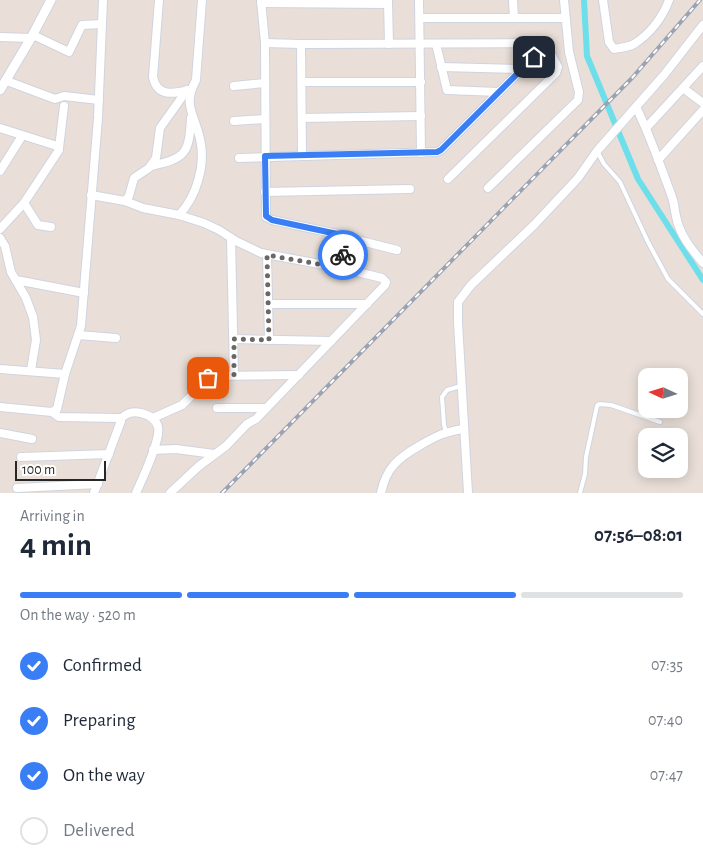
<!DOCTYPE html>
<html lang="en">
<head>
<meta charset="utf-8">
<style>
	:root { --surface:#fff; --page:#f2f2f3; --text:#1f2937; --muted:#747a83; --line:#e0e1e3; --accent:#397ef5 }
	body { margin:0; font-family:"Alegreya Sans",sans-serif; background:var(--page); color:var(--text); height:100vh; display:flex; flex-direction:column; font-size:19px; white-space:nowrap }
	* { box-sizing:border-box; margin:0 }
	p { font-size:16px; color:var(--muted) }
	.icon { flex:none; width:28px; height:28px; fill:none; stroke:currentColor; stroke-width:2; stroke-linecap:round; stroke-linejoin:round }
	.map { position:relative; height:493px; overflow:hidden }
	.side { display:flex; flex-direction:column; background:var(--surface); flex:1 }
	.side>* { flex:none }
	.needle { width:32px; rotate:274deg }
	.fabs { position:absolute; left:638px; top:368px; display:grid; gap:10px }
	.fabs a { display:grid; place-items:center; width:50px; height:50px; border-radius:10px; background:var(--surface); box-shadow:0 2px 12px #0003; font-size:25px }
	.scale { position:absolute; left:15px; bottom:12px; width:91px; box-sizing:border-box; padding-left:5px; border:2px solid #272727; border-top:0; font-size:14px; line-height:18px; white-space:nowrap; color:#272727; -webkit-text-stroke:4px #fff; paint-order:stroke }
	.pin { position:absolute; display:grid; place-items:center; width:42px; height:42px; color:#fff; margin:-21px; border-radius:10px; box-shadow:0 2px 8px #0006 }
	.courier { position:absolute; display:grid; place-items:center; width:50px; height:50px; margin:-25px; border:4px solid #397ef5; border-radius:50%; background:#fff; color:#222; box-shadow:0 1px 6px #0007 }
	.overview em { font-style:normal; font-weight:600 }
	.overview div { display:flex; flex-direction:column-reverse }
	.overview { display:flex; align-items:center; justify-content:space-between; height:85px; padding:0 20px }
	h1 { font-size:32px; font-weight:600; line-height:38px }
	.bar { display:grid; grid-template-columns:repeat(4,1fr); gap:8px 5px; align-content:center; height:60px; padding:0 20px }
	.bar i { height:6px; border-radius:4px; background:var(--line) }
	.bar .on { background:var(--accent) }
	.bar p { grid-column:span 4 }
	ol { padding:0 20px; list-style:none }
	li { display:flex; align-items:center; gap:15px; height:55px }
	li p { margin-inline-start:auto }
	li .icon { padding:5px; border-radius:50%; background:var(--accent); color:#fff; stroke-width:4 }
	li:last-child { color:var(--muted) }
	li i { width:28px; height:28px; border:2px solid var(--line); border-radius:50% }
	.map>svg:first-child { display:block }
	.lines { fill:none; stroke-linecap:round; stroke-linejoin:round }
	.canal { stroke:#6cdfeb; stroke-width:6 }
	.service-casing { stroke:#ced4e0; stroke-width:6 }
	.minor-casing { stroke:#ced4e0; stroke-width:10 }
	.tertiary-casing { stroke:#ced4e0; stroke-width:11 }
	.service { stroke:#fff; stroke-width:4 }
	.minor { stroke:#fff; stroke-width:8 }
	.tertiary { stroke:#fff; stroke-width:9 }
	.rail-casing { stroke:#9ba2b1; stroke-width:4 }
	.rail { stroke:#fff; stroke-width:2; stroke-dasharray:5.5; stroke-linecap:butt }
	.done { stroke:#6b6765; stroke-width:5; stroke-dasharray:0 9 }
	.route { stroke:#397ef5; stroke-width:6 }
</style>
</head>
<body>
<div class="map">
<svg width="703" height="493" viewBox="0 0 703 493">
	<rect width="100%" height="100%" fill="#e9dfd8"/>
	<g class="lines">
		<path class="canal" d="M584,0l3,56 51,123 65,101"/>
		<defs>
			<g id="service">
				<path d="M597,151l7,13 16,18 28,60 20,37 35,35"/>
				<path d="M446,431l-2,-6 -2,-28 5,-7 14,-4"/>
				<path d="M580,493l5,-19 1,-17 11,-51 2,-2 12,1 49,17"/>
			</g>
			<g id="minor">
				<path d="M159,0l-6,77c4,20 20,17 36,13"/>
				<path d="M419,0l2,153"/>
				<path d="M513,0l1,18"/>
				<path d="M603,0l6,42 5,7c6,-1 15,-2 20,-5 16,-10 29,-27 35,-44"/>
				<path d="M388,1l1,43"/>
				<path d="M261,3l127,1"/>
				<path d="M420,18h145"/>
				<path d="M33,35l36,17 13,-27 20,-1"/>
				<path d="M0,37l31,1"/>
				<path d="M265,43l36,1 239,-1 6,2 12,22 -2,6 -108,106"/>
				<path d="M301,44l1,111"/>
				<path d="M436,44l11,46 52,2"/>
				<path d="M441,67l81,2"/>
				<path d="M7,81l48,18 9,-3 35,4"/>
				<path d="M302,82h119"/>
				<path d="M234,86l31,-3"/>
				<path d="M683,88l20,15"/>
				<path d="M636,107c14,28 24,58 35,87 4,10 3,14 5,22 3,18 16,34 27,47"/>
				<path d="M302,118l119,-2"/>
				<path d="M234,121l31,-2"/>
				<path d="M0,128l57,18 2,4 -35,53 -24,26"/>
				<path d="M646,128l57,-62"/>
				<path d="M59,148l5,-42"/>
				<path d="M239,158l198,-6 4,-2 105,-105"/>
				<path d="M658,160l45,-50"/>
				<path d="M151,166c35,-8 38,-12 40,-48"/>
				<path d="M0,171l22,-35"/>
				<path d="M488,188l90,-88 1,-8 -10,-40 -5,-52"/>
				<path d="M265,192l145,-3"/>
				<path d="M91,195l34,6 18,7 36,7 25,8 15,7 17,11 25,12 80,15"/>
				<path d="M125,201l4,-5 5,-18 15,-10 7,-10 4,-30 27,-38"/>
				<path d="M24,203l14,22 13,2"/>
				<path d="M179,215c18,-19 27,-51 21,-76 -5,-24 -18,-34 -4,-59l6,-80"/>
				<path d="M345,237l52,13"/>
				<path d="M0,238l5,8 6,26 15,26 7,19 3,23 -5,30"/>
				<path d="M231,238l3,137"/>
				<path d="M267,255l2,85"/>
				<path d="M16,280l68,13"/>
				<path d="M269,304h98"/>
				<path d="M78,335l38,3"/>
				<path d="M234,339l97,2"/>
				<path d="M0,369l65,5"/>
				<path d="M0,407l52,5 5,-3 8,-35 16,-48 17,-208 5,-118"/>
				<path d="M217,408h48"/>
				<path d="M52,412l7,5 60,1 2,3 -27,72"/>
				<path d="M153,418l29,-13 30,-29 87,-1"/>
				<path d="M120,419c7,-6 12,-8 21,-6 8,2 15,6 17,14 3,13 -16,52 -22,66"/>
				<path d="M0,433l32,6"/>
				<path d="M153,450l23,-1 38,5"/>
				<path d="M21,457l88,-3"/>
				<path d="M17,488l81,-4"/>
				<path d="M170,493l29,-27 27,-20 21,-22 9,-5 129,-134 1,-3 -4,-4 -41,-10 4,-28 -3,-5 -70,-15 -6,-3 -1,-174 -4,-43"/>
				<path d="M381,493c5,-25 17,-35 38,-47 17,-10 25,-14 44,-17"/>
				<path d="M468,493l-10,-170v-21l13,-17 63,-60 44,-47 19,-27 67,-76 39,-50"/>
			</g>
			<path id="tertiary" d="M0,90l31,-52 20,-38"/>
		</defs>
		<use href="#service" class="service-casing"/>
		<use href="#minor" class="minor-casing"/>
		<use href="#tertiary" class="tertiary-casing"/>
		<use href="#service" class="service"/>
		<use href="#minor" class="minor"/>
		<use href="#tertiary" class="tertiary"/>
		<defs>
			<path id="rail" d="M222,493l410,-415 68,-78"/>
		</defs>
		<use href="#rail" class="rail-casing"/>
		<use href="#rail" class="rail"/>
	</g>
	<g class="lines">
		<path class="done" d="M208,378l7,-3h19v-36l35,1 -2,-85 74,13 2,-13"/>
		<path class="route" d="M343,255l2,-15 -3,-5 -70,-15 -6,-4 -1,-60 172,-4 4,-2 93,-93"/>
	</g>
</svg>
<div class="fabs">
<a><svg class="needle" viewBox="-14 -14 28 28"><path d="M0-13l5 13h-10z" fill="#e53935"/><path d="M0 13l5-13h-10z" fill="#747a83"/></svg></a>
<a><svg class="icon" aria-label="layers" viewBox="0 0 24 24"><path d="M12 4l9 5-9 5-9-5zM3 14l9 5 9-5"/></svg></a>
</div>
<div class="scale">100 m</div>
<div class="pin" style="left:208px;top:378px;background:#ea580c"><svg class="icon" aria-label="bag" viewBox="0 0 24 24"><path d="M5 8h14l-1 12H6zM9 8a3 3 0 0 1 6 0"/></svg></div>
<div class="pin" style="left:534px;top:57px;background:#1f2937"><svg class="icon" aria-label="home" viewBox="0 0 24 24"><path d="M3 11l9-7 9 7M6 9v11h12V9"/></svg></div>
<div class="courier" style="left:343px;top:255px"><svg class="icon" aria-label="bike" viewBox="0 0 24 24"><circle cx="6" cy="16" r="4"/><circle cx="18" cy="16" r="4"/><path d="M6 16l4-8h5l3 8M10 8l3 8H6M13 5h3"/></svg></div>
</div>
<section class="side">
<div class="overview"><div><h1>4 min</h1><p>Arriving in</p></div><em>07:56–08:01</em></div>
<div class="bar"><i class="on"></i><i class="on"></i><i class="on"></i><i></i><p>On the way · 520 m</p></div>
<ol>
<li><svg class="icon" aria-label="check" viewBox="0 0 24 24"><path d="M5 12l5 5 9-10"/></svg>Confirmed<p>07:35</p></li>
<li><svg class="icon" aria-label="check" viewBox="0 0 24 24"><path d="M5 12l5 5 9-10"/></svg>Preparing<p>07:40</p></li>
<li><svg class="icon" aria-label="check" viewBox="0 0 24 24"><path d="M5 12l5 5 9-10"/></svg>On the way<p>07:47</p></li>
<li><i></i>Delivered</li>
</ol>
</section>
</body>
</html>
